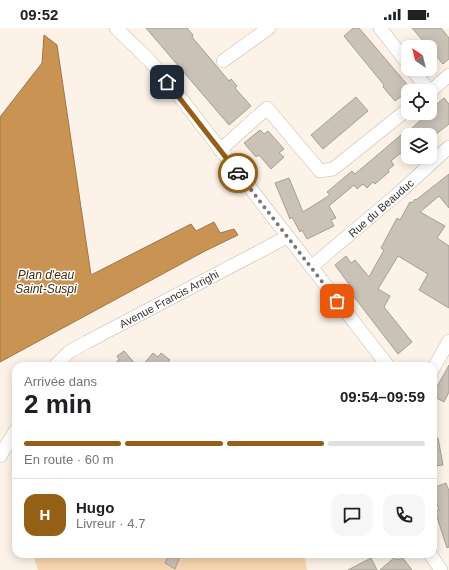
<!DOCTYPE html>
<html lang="fr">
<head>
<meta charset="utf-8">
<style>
	:root { --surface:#fff; --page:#f6f6f6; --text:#202124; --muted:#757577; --line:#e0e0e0; --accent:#956016 }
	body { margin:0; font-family:Arial,sans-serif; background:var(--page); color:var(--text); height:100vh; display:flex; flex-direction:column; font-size:15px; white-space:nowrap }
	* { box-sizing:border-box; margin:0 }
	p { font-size:13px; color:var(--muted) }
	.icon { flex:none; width:22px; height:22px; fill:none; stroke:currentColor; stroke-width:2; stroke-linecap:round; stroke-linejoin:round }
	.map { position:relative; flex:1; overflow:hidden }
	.sheet { position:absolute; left:12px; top:334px; width:425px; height:196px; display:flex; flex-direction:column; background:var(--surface); border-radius:12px; box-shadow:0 2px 10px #0003 }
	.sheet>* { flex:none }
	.needle { width:26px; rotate:325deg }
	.tools { position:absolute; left:401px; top:12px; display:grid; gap:8px }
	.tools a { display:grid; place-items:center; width:36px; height:36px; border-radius:8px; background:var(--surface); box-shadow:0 2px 10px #0003; font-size:20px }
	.pin { position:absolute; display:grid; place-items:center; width:34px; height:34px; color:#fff; margin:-17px; border-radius:8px; box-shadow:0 2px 6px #0006 }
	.courier { position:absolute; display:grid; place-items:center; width:40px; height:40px; margin:-20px; border:3px solid #956016; border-radius:50%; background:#fff; color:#222; box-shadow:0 1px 5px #0007 }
	.headline em { font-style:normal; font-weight:700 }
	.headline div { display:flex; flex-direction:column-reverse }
	.headline { display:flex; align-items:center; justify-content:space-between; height:68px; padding:0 12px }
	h1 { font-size:26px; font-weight:700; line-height:30px }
	.bar { display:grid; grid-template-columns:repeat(4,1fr); gap:6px 4px; align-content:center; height:48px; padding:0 12px }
	.bar i { height:5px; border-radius:3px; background:var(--line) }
	.bar .on { background:var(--accent) }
	.bar p { grid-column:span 4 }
	.line { display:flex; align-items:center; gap:10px; padding:0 12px; border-top:1px solid var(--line) }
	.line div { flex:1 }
	.round { display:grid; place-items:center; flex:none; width:42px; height:42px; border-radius:12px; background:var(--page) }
	.status { display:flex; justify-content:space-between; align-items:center; height:28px; padding:0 20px; background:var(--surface); direction:ltr }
	.status svg { height:11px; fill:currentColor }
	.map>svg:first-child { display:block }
	.green { fill:#f7d5b0 }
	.water { fill:#c99353; stroke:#9d7648 }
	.building { fill:#cac1b7; stroke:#a69e94 }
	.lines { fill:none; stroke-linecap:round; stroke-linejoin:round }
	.street-casing { stroke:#c3bab0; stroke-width:14 }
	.street { stroke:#fff; stroke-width:13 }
	.done { stroke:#7c7670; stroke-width:4; stroke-dasharray:0 7.2 }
	.route { stroke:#956016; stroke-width:5 }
	.labels { text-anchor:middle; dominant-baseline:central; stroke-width:3; stroke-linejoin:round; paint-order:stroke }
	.street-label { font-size:11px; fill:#373430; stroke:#fff }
	.water-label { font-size:12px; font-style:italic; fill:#3e270a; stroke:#fff }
</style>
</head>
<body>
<div class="status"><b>09:52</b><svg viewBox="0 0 49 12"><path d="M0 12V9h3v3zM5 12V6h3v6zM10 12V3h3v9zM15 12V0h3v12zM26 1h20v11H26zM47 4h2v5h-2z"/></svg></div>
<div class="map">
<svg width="449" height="542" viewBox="0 0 449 542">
	<rect width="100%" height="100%" fill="#fcf2e8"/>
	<path class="green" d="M33,526h271l3,16h-269z"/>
	<path class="water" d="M44,7l13,10 34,230 100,-51 5,7 18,-9 6,11 14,-4 4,6 -33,16 -205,111v-245l42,-54z"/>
	<g class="building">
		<path d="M146,0h41l6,7 -1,2 37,44 2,-2 6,7 -2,2 16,18 -22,19z"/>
		<path d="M353,0h6l52,61 -16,12 -12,-14 1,-2 -40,-49z"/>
		<path d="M412,0h29l8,10v21l-6,5z"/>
		<path d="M356,69l12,14 -45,38 -12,-14z"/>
		<path d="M444,70l5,6v20l-14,11h-27v12l-17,14 3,4 -6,5 1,2 -14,12 -2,-2 -6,6 -4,-4 -6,5 -3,-4 -25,21 7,12 -5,2 3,6 -27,13 -5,-9 -2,2 -8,-15 -2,2 -15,-36 14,-5 14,34 27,-17 -3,-3 25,-21 3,3 53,-45v3l20,-19h2v-3z"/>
		<path d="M260,102l4,4 4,-3 16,18 -5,4 5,4 -13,12 -12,-14 -3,2 -12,-14z"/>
		<path d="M449,146v34l-10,-12 -19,16 25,14 -8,12 12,8v62l-30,-18 9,-16 -30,-18 -20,33 12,7 -6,11 28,35 -14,12 -50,-65 3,-2 -16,-22 11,-9 5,7 4,-3 14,17 15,-27 -3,-2 16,-30 3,2 10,-18 2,1 3,-4 1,1z"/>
		<path d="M124,323l13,15h-26l8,-6 -2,-4z"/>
		<path d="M153,325l5,4 3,-4 9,7 -4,4 3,2h-27z"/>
		<path d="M449,337v27l-5,10 -11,-6v-2z"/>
		<path d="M433,410h5l5,27 -10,1z"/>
		<path d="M446,455l3,8v56l-2,1 -12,-37 4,-1 -6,-18v-4z"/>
		<path d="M170,526h11l-6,15 -10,-6z"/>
		<path d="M395,529l3,3 4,-3 10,13h-32z"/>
		<path d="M371,530l6,12h-29z"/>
	</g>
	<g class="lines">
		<defs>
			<g id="street">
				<path d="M116,0l33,32 27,32 212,274"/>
				<path d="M380,0l28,36"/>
				<path d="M223,33l46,-33"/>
				<path d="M412,41l17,22"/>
				<path d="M430,64l19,-17"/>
				<path d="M220,122l47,-42 53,63 13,-2 75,-60"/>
				<path d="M311,239l89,-75 49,-45"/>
				<path d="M55,338l14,-14 18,-10 200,-105"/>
				<path d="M433,341l16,-28"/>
				<path d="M0,428l16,-26"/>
				<path d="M430,526l11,16"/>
			</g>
		</defs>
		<use href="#street" class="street-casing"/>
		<use href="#street" class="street"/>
	</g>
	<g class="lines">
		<path class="done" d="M238,145l99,128"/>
		<path class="route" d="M167,54l71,91"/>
	</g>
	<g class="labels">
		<g class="street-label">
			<text transform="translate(381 180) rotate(-41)">Rue du Beauduc</text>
			<text transform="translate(169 271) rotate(-28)">Avenue Francis Arrighi</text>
		</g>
		<g class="water-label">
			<text x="46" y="247">Plan d'eau<tspan x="46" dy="14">Saint-Suspi</tspan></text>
		</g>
	</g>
</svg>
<div class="tools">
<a><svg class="needle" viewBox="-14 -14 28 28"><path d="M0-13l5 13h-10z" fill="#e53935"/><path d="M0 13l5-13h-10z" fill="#757577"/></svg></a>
<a><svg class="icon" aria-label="locate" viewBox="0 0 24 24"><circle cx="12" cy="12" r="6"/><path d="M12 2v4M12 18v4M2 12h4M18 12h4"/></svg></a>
<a><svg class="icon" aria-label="layers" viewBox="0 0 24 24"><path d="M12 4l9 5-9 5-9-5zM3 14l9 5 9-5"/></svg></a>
</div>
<div class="pin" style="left:337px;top:273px;background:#ea580c"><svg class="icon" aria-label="bag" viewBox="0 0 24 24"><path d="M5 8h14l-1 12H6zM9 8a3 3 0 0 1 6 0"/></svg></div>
<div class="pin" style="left:167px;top:54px;background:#1f2937"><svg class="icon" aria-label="home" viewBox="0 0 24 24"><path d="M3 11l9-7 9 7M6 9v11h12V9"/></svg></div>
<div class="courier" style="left:238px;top:145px"><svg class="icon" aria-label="car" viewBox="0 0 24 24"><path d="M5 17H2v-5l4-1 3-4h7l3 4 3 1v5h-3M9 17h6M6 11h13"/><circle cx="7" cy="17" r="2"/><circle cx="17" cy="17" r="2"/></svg></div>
<section class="sheet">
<div class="headline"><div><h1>2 min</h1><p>Arrivée dans</p></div><em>09:54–09:59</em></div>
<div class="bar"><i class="on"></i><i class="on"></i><i class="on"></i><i></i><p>En route · 60 m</p></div>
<div class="line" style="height:72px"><b class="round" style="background:var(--accent);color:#fff">H</b><div><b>Hugo</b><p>Livreur · 4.7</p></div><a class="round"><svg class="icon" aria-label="chat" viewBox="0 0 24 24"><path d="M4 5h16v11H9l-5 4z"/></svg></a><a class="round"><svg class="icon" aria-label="phone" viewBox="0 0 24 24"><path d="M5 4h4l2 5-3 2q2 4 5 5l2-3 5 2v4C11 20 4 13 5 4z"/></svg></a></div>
</section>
</div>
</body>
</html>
